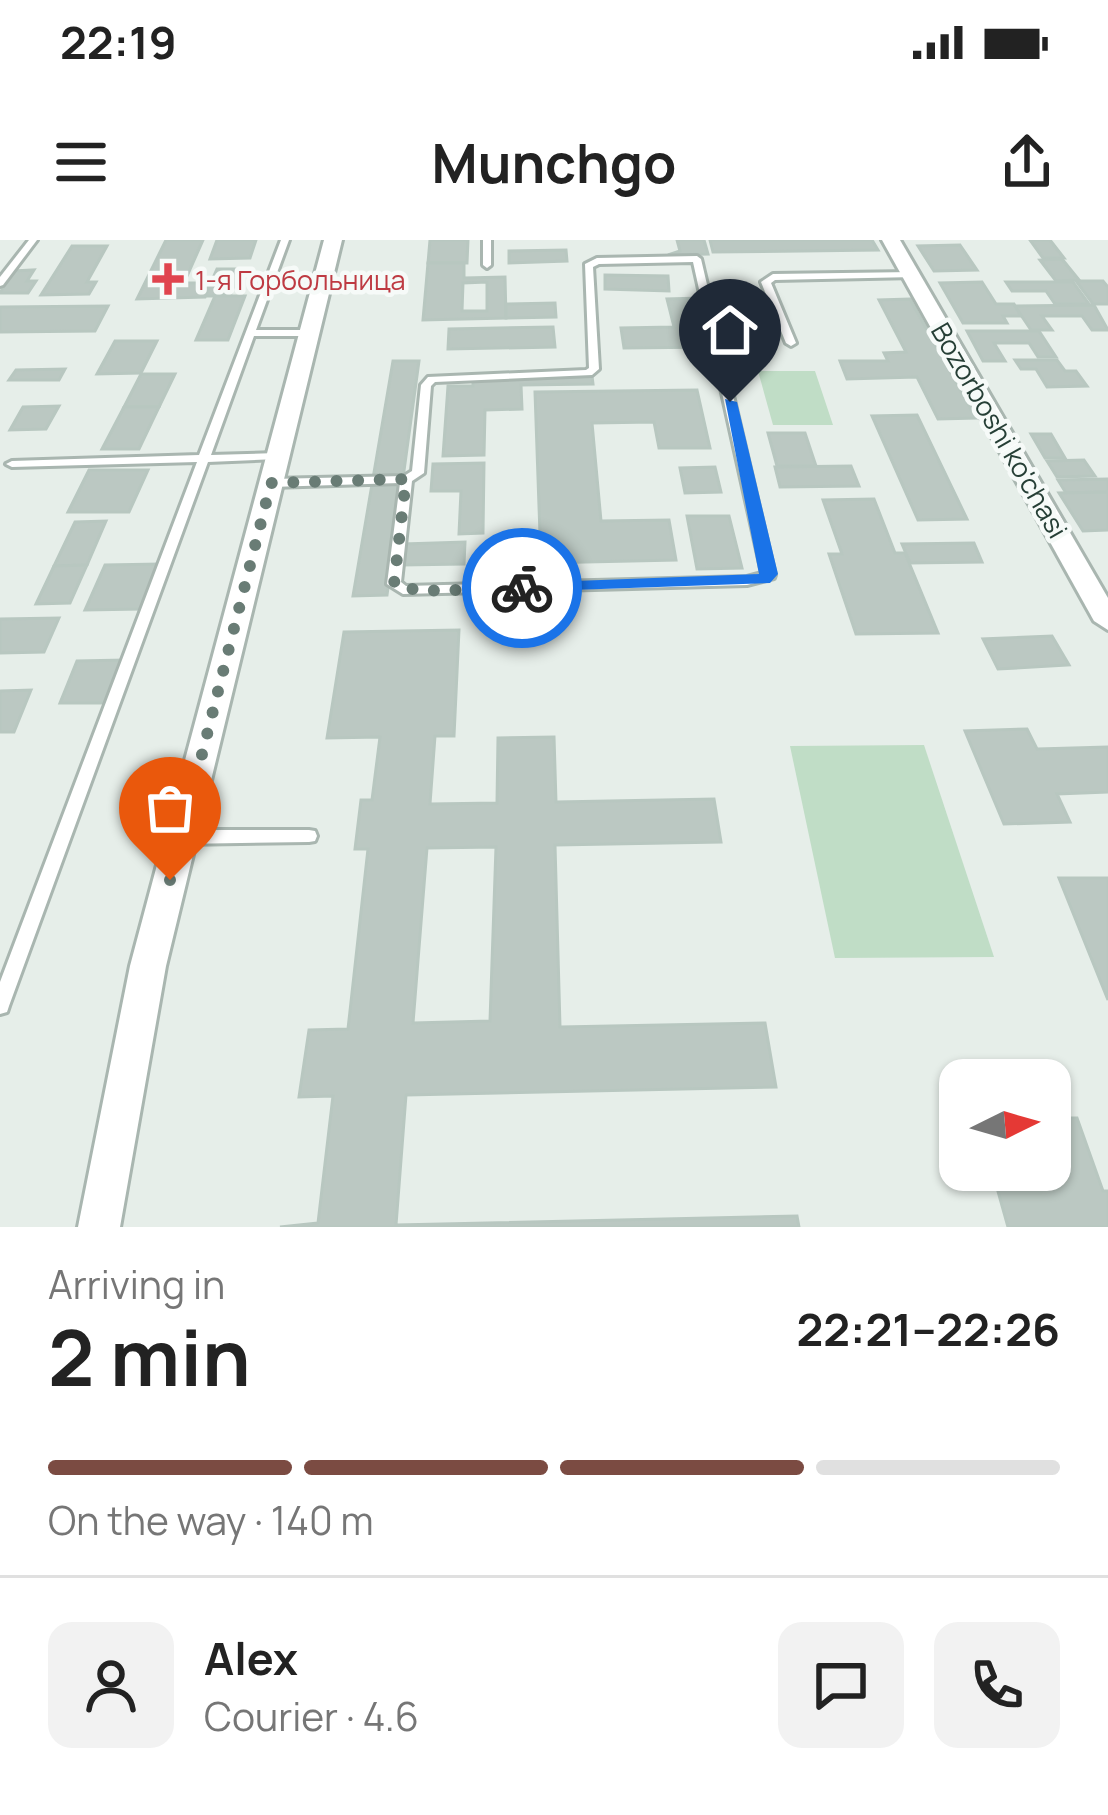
<!DOCTYPE html>
<html lang="en">
<head>
<meta charset="utf-8">
<style>
	:root { --surface:#fff; --page:#f2f2f2; --text:#222; --muted:#767676; --line:#e0e0e0; --accent:#7b4b42 }
	body { margin:0; font-family:Manrope,sans-serif; background:var(--page); color:var(--text); height:100vh; display:flex; flex-direction:column; font-size:45px; white-space:nowrap }
	* { box-sizing:border-box; margin:0 }
	p { font-size:39px; color:var(--muted) }
	.icon { flex:none; width:66px; height:66px; fill:none; stroke:currentColor; stroke-width:2; stroke-linecap:round; stroke-linejoin:round }
	.map { position:relative; height:987px; overflow:hidden }
	.panel { display:flex; flex-direction:column; background:var(--surface); flex:1 }
	.panel>* { flex:none }
	.needle { width:78px; rotate:85deg }
	.fabs { position:absolute; left:939px; top:819px; display:grid; gap:24px }
	.fabs a { display:grid; place-items:center; width:132px; height:132px; border-radius:24px; background:var(--surface); box-shadow:0 3px 9px #0004; font-size:60px }
	.pin { position:absolute; display:grid; place-items:center; width:102px; height:102px; color:#fff; margin:-123px -51px; border-radius:50% 50% 50% 0; rotate:-45deg; box-shadow:0 0 12px #0007 }
	.pin .icon { rotate:45deg }
	.courier { position:absolute; display:grid; place-items:center; width:120px; height:120px; margin:-60px; border:9px solid #1a73e8; border-radius:50%; background:#fff; color:#222; box-shadow:0 3px 15px #0007 }
	.summary em { font-style:normal; font-weight:700 }
	.summary div { display:flex; flex-direction:column-reverse }
	.summary { display:flex; align-items:center; justify-content:space-between; height:204px; padding:0 48px }
	h1 { font-size:78px; font-weight:700; line-height:90px }
	.bar { display:grid; grid-template-columns:repeat(4,1fr); gap:18px 12px; align-content:center; height:144px; padding:0 48px }
	.bar i { height:15px; border-radius:9px; background:var(--line) }
	.bar .selected { background:var(--accent) }
	.bar p { grid-column:span 4 }
	.line { display:flex; align-items:center; gap:30px; padding:0 48px; border-top:3px solid var(--line) }
	.line div { flex:1 }
	.round { display:grid; place-items:center; flex:none; width:126px; height:126px; border-radius:24px; background:var(--page) }
	.status { display:flex; justify-content:space-between; align-items:center; height:84px; padding:0 60px; background:var(--surface); direction:ltr }
	.status svg { height:33px; fill:currentColor }
	header { display:flex; justify-content:space-between; align-items:center; height:156px; padding:0 48px; background:var(--surface); font-size:54px; font-weight:700 }
	.map>svg:first-child { display:block }
	.green { fill:#c0ddc6 }
	.building { fill:#bbc8c2; stroke:#b8c7c0; stroke-width:3; fill-rule:evenodd }
	.lines { fill:none; stroke-linecap:round; stroke-linejoin:round }
	.lane-casing { stroke:#a9b6b0; stroke-width:6 }
	.street-casing { stroke:#a9b6b0; stroke-width:6 }
	.lane { fill:#fff; fill-rule:evenodd }
	.street { fill:#fff; fill-rule:evenodd }
	.route { fill:#1a73e8 }
	.done { stroke:#697c75; stroke-width:12; stroke-dasharray:0 21.6 }
	.health-dot { fill:#e0444e; stroke:#f6faf8; stroke-width:4.5 }
	.labels { text-anchor:middle; dominant-baseline:central; stroke-width:9; stroke-linejoin:round; paint-order:stroke }
	.far-health-label { font-size:27px; fill:#be3a42; stroke:#f6faf8; text-anchor:start }
	.far-street-label { font-size:27px; fill:#263f36; stroke:#f6faf8 }
</style>
</head>
<body>
<div class="status"><b>22:19</b><svg viewBox="0 0 49 12"><path d="M0 12V9h3v3zM5 12V6h3v6zM10 12V3h3v9zM15 12V0h3v12zM26 1h20v11H26zM47 4h2v5h-2z"/></svg></div>
<header><svg class="icon" aria-label="menu" viewBox="0 0 24 24"><path d="M4 6h16M4 12h16M4 18h16"/></svg>Munchgo<svg class="icon" aria-label="share" viewBox="0 0 24 24"><path d="M12 15V3M7 8l5-5 5 5M5 13v7h14v-7"/></svg></header>
<div class="map">
<svg width="1108" height="987" viewBox="0 0 1108 987">
	<rect width="100%" height="100%" fill="#e6eee9"/>
	<g class="green">
		<path d="M758,131h57l18,54h-60z"/>
		<path d="M924,505l70,212 -159,1 -45,-212z"/>
	</g>
	<g class="building">
		<path d="M166,0h37l-19,43h26l-5,14 -68,2z"/>
		<path d="M217,0h39l-6,18 -40,1z"/>
		<path d="M430,0h38l-1,23h-39z"/>
		<path d="M677,0h27l4,14 -40,1 12,-4z"/>
		<path d="M710,0h162l6,10 -165,2z"/>
		<path d="M1030,0h20l14,18h-21z"/>
		<path d="M960,5l17,25 -43,1 -16,-25z"/>
		<path d="M72,6h35l-20,36h9l-7,12 -48,1z"/>
		<path d="M566,10l1,11 -58,2v-12z"/>
		<path d="M1062,19l17,21 -23,1 -16,-21z"/>
		<path d="M428,23h36v15l41,-1 1,41 -83,2zM487,42v29h-25l1,-28z"/>
		<path d="M217,29h24l-11,27h-25z"/>
		<path d="M34,30l-7,11h9l-8,12h-28l13,-22z"/>
		<path d="M605,35l63,1 1,15 -64,-2z"/>
		<path d="M1076,41h27l5,6v17h-15z"/>
		<path d="M982,42l14,22h18l7,12h-18l4,7h-44l-23,-40z"/>
		<path d="M1006,42h67l16,22h-34l-9,-13h-34z"/>
		<path d="M215,56h30l-17,44h-32z"/>
		<path d="M701,58l14,49 -91,1 -3,-20 53,-1 -7,-28z"/>
		<path d="M910,59l66,119 -38,1 -21,-42 -70,2 -7,-18h48l-4,-8 22,-1 -27,-52z"/>
		<path d="M555,63l1,14 -50,1v-14z"/>
		<path d="M1094,65l14,25h-16l-10,-14h-40l10,14h-21l-16,-24z"/>
		<path d="M108,66l-13,25 -95,1v-25z"/>
		<path d="M553,87l2,20 -107,2 1,-20z"/>
		<path d="M967,91h72l17,26h-18l-9,-14h-35l11,18h-22z"/>
		<path d="M115,101h42l-16,32 -44,1z"/>
		<path d="M1015,120h42l8,11h11l11,15 -40,1 -11,-18h-15z"/>
		<path d="M393,121h26l-32,234 -34,1z"/>
		<path d="M65,129l-6,11h-50l7,-10z"/>
		<path d="M141,134h34l-16,33h-35z"/>
		<path d="M592,136l1,8 -72,1 1,24 -37,1 -1,45 -41,1 5,-70h25v-7z"/>
		<path d="M697,150l13,58h-51l-5,-26 -62,1 9,98 68,-1 7,40 -135,3 -6,-171z"/>
		<path d="M59,166l-13,23 -36,1 13,-23z"/>
		<path d="M124,167h35l-20,42h-37z"/>
		<path d="M917,175l50,104 -49,1 -46,-104z"/>
		<path d="M768,193h37l11,33h-39z"/>
		<path d="M1031,194h20l14,24h-20z"/>
		<path d="M1084,220l11,16 -38,1 -10,-16z"/>
		<path d="M484,223l-1,70 -24,1 2,-43h-30l2,-27z"/>
		<path d="M851,226l8,20 -79,1 -5,-20z"/>
		<path d="M715,227l6,25 -36,1 -5,-25z"/>
		<path d="M89,230h59l-19,42h-61z"/>
		<path d="M1108,239v13l-42,1 -8,-13z"/>
		<path d="M1108,252v38l-25,1 -24,-38z"/>
		<path d="M874,259l21,54h10l33,80 -82,1 -27,-80h13l-19,-54z"/>
		<path d="M687,276h42l13,52 -45,1z"/>
		<path d="M106,281l-19,44 -33,1 21,-44z"/>
		<path d="M465,302l-1,22 -62,1 2,-21z"/>
		<path d="M974,303l8,19 -72,1 -8,-19z"/>
		<path d="M159,324l-17,45 -57,1 20,-45z"/>
		<path d="M87,325l-17,38 -34,1 18,-38z"/>
		<path d="M59,378l-15,34 -44,1v-34z"/>
		<path d="M459,390l-5,106h-19l-5,68 67,-1 1,-65 56,-1 2,65 158,-3 7,43 -166,3 5,182 205,-4 11,64 -370,8 -10,130 401,-9 2,11h-519l38,-4 15,-127 -34,1 10,-67 39,-1 20,-180h-13l6,-49h11l8,-63 -53,1 17,-106zM496,607l-6,174 -77,2 14,-175z"/>
		<path d="M1052,396l17,29 -71,4 -15,-30z"/>
		<path d="M124,420l-16,43h-48l17,-42z"/>
		<path d="M31,450l-17,42h-14v-41z"/>
		<path d="M1027,489l10,20 71,-2v45l-51,2 13,28 -66,2 -39,-93z"/>
		<path d="M1059,638h49v122z"/>
		<path d="M1050,878h27l26,73h5v36h-100l-16,-57h58z"/>
	</g>
	<g class="lines">
		<defs>
			<g id="lane">
				<path d="M29,0h8l-34,45 -3,1v-9z"/>
				<path d="M281,0h8l-33,90h53l5,3 -5,3h-55l-43,119 66,-2 6,3 -6,3 -69,3 -199,544 -2,6 -7,2v-32l197,-520 -185,5 -6,-3 6,-3 187,-6z"/>
				<path d="M483,0h8v25l-4,3 -4,-3z"/>
				<path d="M697,16l4,3 74,316 -1,3 -27,7 -344,9 -16,-10 13,-101 -129,4 -6,-4 6,-4 133,-3 8,-5 9,-86 7,-8 158,-7 3,-2 -4,-104 12,-6zM693,22l69,311 -15,4 -341,9 -5,-4 11,-101 12,-8 7,-87 4,-4 157,-7 7,-6 -6,-102 6,-3z"/>
				<path d="M912,32l3,1v4l-140,3 -4,3 25,60 -5,3 -5,-3 -25,-61 12,-8z"/>
				<path d="M180,590h129l6,1 2,5 -2,5 -6,1 -129,2 -6,-2 -2,-5 2,-5z"/>
			</g>
			<g id="street">
				<path d="M324,0h18l-176,726 -46,261h-42l52,-261z"/>
				<path d="M882,0h18l208,358v32l-14,-9z"/>
			</g>
		</defs>
		<use href="#lane" class="lane-casing"/>
		<use href="#street" class="street-casing"/>
		<use href="#lane" class="lane"/>
		<use href="#street" class="street"/>
	</g>
	<path class="route" d="M725,159l12,3 41,172 -8,9 -254,9 -2,-4 8,-5 237,-9z"/>
	<g class="lines">
		<path class="done" d="M170,640l101,-397 135,-4 -12,105 26,7 102,-3"/>
	</g>
	<path class="health-dot" d="M162 21h12v12h12v12h-12v12h-12v-12h-12v-12h12z"/>
	<g class="labels">
		<g class="far-health-label">
			<text x="195" y="39">1-я Горбольница</text>
		</g>
		<g class="far-street-label">
			<text transform="translate(1000 190) rotate(60)">Bozorboshi ko'chasi</text>
		</g>
	</g>
</svg>
<div class="fabs">
<a><svg class="needle" viewBox="-14 -14 28 28"><path d="M0-13l5 13h-10z" fill="#e53935"/><path d="M0 13l5-13h-10z" fill="#767676"/></svg></a>
</div>
<div class="pin" style="left:170px;top:640px;background:#ea580c"><svg class="icon" aria-label="bag" viewBox="0 0 24 24"><path d="M5 8h14l-1 12H6zM9 8a3 3 0 0 1 6 0"/></svg></div>
<div class="pin" style="left:730px;top:162px;background:#1f2937"><svg class="icon" aria-label="home" viewBox="0 0 24 24"><path d="M3 11l9-7 9 7M6 9v11h12V9"/></svg></div>
<div class="courier" style="left:522px;top:348px"><svg class="icon" aria-label="bike" viewBox="0 0 24 24"><circle cx="6" cy="16" r="4"/><circle cx="18" cy="16" r="4"/><path d="M6 16l4-8h5l3 8M10 8l3 8H6M13 5h3"/></svg></div>
</div>
<section class="panel">
<div class="summary"><div><h1>2 min</h1><p>Arriving in</p></div><em>22:21–22:26</em></div>
<div class="bar"><i class="selected"></i><i class="selected"></i><i class="selected"></i><i></i><p>On the way · 140 m</p></div>
<div class="line" style="height:216px"><a class="round"><svg class="icon" aria-label="person" viewBox="0 0 24 24"><circle cx="12" cy="8" r="4"/><path d="M4 21q1-7 8-7t8 7"/></svg></a><div><b>Alex</b><p>Courier · 4.6</p></div><a class="round"><svg class="icon" aria-label="chat" viewBox="0 0 24 24"><path d="M4 5h16v11H9l-5 4z"/></svg></a><a class="round"><svg class="icon" aria-label="phone" viewBox="0 0 24 24"><path d="M5 4h4l2 5-3 2q2 4 5 5l2-3 5 2v4C11 20 4 13 5 4z"/></svg></a></div>
</section>
</body>
</html>
